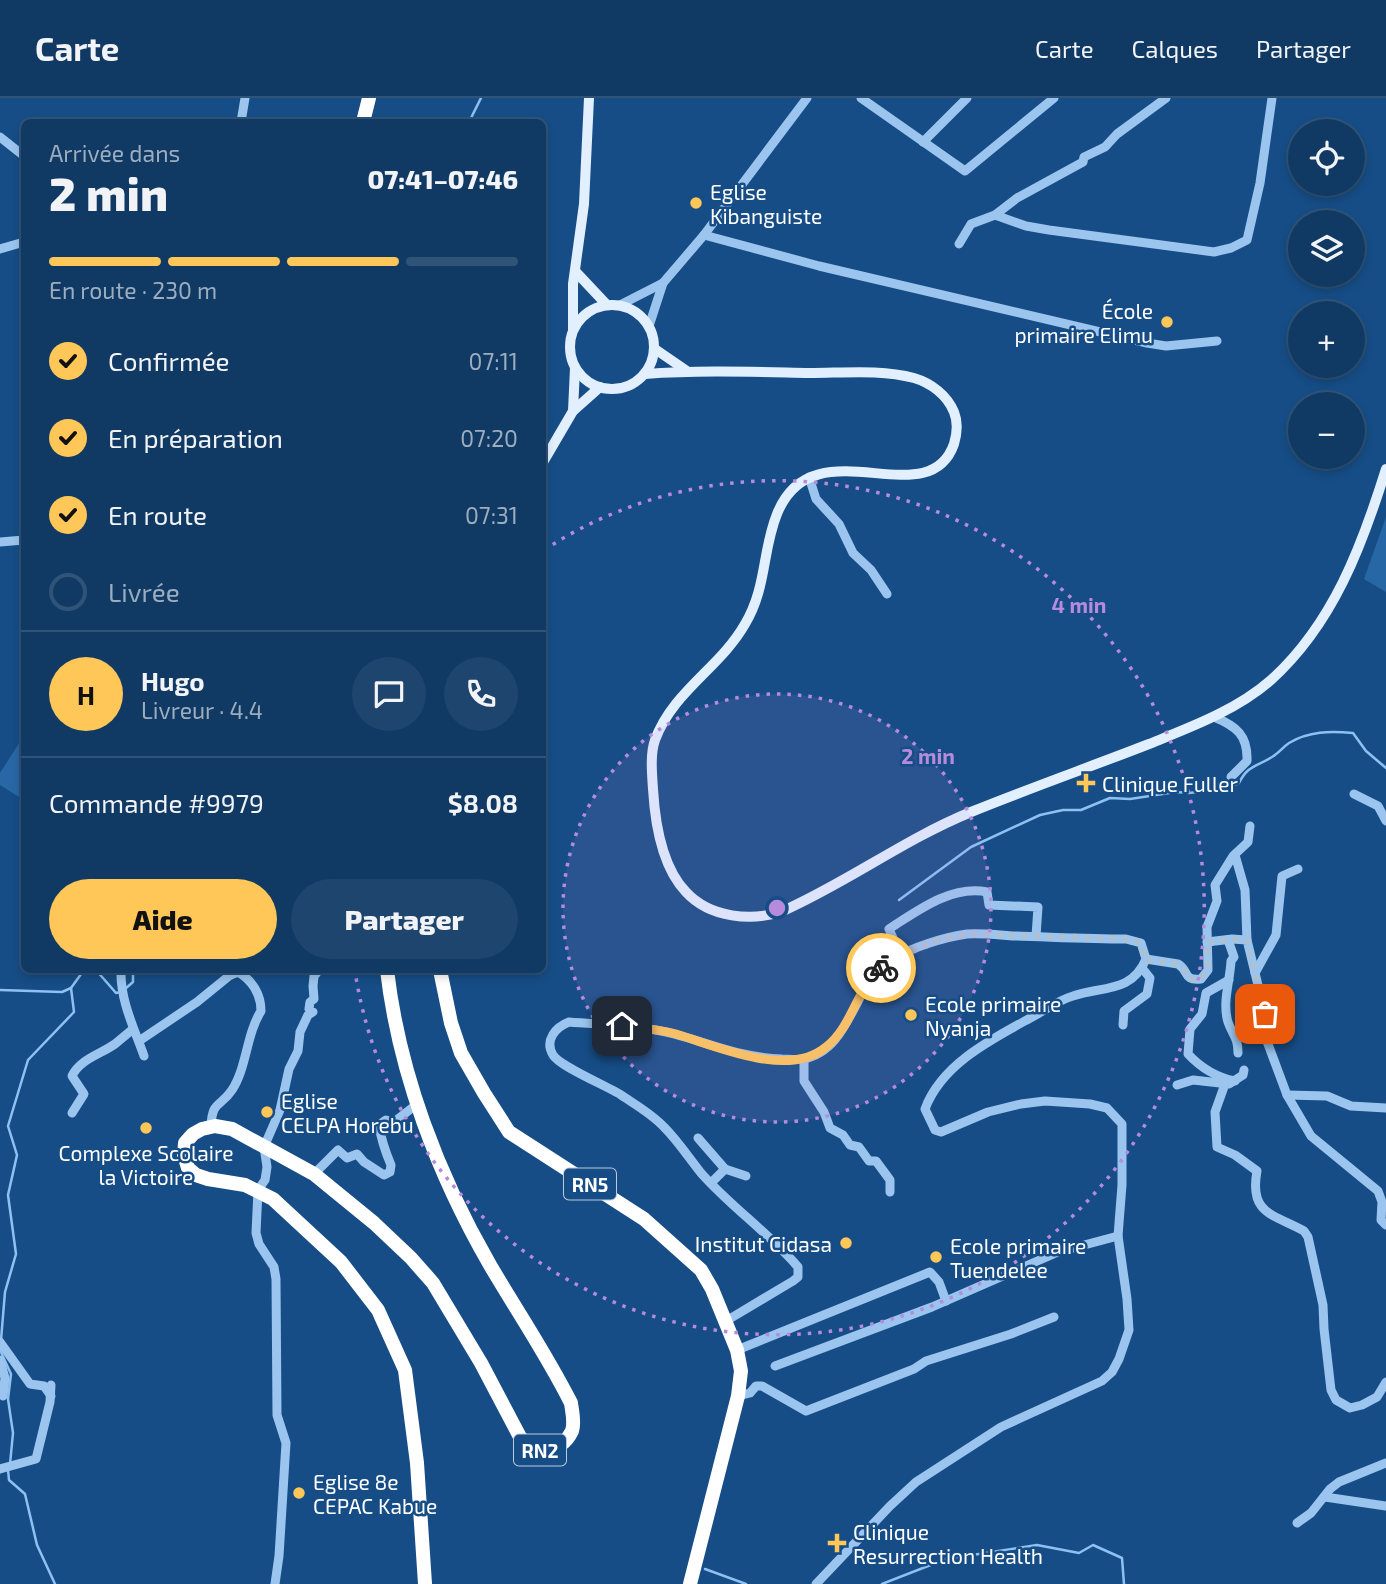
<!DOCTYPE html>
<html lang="fr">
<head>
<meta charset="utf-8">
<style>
	:root { --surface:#103a64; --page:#1e456d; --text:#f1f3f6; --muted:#9cadbf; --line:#305478; --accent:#ffc658 }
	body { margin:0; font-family:"Exo 2",sans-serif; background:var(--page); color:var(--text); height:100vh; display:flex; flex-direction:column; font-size:26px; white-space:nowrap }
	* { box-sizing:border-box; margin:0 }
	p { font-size:23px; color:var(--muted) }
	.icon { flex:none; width:38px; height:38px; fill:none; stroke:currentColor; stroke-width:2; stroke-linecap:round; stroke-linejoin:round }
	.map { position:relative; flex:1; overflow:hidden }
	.drawer { position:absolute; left:21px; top:21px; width:525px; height:854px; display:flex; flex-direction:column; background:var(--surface); border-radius:10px; box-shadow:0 4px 10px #0003,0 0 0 2px var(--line) }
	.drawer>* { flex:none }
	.buttons { position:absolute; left:1288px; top:21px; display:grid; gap:14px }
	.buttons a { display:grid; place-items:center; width:77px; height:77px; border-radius:50%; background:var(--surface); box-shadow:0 4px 10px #0003,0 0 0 2px var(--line); font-size:35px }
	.pin { position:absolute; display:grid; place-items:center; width:60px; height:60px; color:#fff; margin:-30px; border-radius:14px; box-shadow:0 4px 10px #0006 }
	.courier { position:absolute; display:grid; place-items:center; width:70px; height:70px; margin:-35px; border:5px solid #ffc658; border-radius:50%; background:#fff; color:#222; box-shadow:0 2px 9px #0007 }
	.head em { font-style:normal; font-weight:800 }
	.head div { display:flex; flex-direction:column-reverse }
	.head { display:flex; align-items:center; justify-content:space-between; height:119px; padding:0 28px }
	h1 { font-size:46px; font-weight:800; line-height:52px }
	.bar { display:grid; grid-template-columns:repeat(4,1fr); gap:10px 7px; align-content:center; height:84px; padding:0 28px }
	.bar i { height:9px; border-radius:5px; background:var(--line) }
	.bar .active { background:var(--accent) }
	.bar p { grid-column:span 4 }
	.line { display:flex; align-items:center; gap:18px; padding:0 28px; border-top:2px solid var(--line) }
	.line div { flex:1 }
	.round { display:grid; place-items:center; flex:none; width:74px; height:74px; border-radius:37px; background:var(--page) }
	ol { padding:0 28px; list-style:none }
	li { display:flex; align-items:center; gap:21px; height:77px }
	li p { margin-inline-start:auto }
	li .icon { padding:7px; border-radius:50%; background:var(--accent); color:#111; stroke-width:4 }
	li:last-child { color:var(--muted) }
	li i { width:38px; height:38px; border:4px solid var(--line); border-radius:50% }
	.action { display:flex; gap:14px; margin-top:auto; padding:14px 28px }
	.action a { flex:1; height:80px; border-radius:42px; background:var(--accent); color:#111; font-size:28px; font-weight:800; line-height:80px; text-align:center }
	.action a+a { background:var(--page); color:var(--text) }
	header { display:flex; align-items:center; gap:42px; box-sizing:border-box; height:98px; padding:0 35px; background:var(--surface); border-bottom:2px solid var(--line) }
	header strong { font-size:33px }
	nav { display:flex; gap:38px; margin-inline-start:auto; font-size:24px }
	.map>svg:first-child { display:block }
	.green { fill:#2867a5 }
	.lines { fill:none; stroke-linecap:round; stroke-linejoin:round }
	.stream { stroke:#8dc1f1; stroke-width:2.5 }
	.minor { stroke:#9bc5ee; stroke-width:9 }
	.major { stroke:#e2efff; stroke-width:10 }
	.highway { stroke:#fff; stroke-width:14 }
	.done { stroke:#adc1d5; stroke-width:7; stroke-dasharray:0 12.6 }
	.route { stroke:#ffc658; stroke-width:9 }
	.ring { fill:none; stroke:#b68bdc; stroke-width:3.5; stroke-dasharray:3.5 7 }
	.poi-dot { fill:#ffc658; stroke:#164d86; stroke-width:2.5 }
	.labels { text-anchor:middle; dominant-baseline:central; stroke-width:5; stroke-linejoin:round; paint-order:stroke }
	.shield { fill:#164d86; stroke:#b9cadb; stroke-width:2 }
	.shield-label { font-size:19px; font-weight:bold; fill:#fff }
	.poi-label { font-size:21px; fill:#fff; stroke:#164d86; text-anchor:start }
	.centre { fill:#b68bdc; stroke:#164d86; stroke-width:3.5 }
	.ring-label { font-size:21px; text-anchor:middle; font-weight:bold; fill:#b68bdc; stroke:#164d86; stroke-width:5; stroke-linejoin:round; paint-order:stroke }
</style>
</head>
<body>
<header>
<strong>Carte</strong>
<nav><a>Carte</a><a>Calques</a><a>Partager</a></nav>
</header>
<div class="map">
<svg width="1386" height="1486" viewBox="0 0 1386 1486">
	<rect width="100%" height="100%" fill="#164d86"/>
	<g class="green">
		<path d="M1386,419v75l-22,-13z"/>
		<path d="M24,610v92l-24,-15v-12l23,-36 -2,-28z"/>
	</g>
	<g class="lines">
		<g class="stream">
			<path d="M469,24l12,-24"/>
			<path d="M899,802l72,-53 69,-32 23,-5h18l29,-12 20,1 46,-7 13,1 39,-5 11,-5c9,-18 17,-16 33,-26 7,-4 11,-10 17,-14 20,-12 41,-12 64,-10l13,18 20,17"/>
			<path d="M96,872l20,23 4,-1"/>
			<path d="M125,891l8,-7v-12"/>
			<path d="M0,892l62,2 9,-4"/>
			<path d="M1,1242l4,-48 11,-38 -8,-59 9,-40 -9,-29 20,-66 46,-48 -3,-24 13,-18"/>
			<path d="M0,1252l11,24 -3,25 5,34 -3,31"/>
			<path d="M8,1372l1,10 16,14 12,51 18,39"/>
			<path d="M705,1471l41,15"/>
			<path d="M882,1486l64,-25 91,-14 42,8 14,-8 29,13 2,26"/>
		</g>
		<g class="minor">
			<path d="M861,0l104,73 89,-73"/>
			<path d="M241,24l4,-24"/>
			<path d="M0,39l24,19"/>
			<path d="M923,44l44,-44"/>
			<path d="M995,117l31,11 23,4 165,22 17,-4 16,-8 13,-57 12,-85"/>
			<path d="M704,137l115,31 328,77 19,3 51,-5"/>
			<path d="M959,146l12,-20 24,-9 22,-17 66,-36 1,-5 21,-10 12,-13 49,-36"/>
			<path d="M0,151l24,-7"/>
			<path d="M620,207l43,-22"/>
			<path d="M649,228l14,-43 41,-48 103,-137"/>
			<path d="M809,379l7,22 23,25 14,29 18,17 16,24"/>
			<path d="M0,444l24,-2"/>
			<path d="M1214,619c22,9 34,18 33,44l-16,16"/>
			<path d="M1354,696l24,12 8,15"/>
			<path d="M1235,757l10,35 2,50"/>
			<path d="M1228,842l6,17 -3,4c-1,20 -9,42 -3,61 5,14 10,15 10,31"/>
			<path d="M1207,844l25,-3 15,1 18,74v22l22,59 24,41 67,55 4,11 -1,18 5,5"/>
			<path d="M901,858l-12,-27c28,-18 62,-44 98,-37l2,13 49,2 -2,29"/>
			<path d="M1146,861l32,5c12,7 4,17 23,15l7,-9 -1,-43 10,-26 -2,-16 18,-29 15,-14 2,-16"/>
			<path d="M121,872c-1,30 13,58 23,86"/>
			<path d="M1255,875l21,-38 6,-59 16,-7"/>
			<path d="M1229,882l-23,13 -4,21 -12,15 -2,25c13,14 27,23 47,27"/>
			<path d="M1123,927l1,-14 23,-17 3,-16 -8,-10"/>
			<path d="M139,943l58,-39 32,-26 9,-4c14,8 23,22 23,39 -15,24 -14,56 -29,79 -12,18 -20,10 -21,37"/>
			<path d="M804,961v22l20,31 6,16 13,7 7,10 9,2 10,14h7l14,19v12"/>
			<path d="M1225,986l-10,28 2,35 18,8 22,16c-8,43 16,43 47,60l4,6 15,68 1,24 7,61 5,10 14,8 12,-3 15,-8 9,-15"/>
			<path d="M1177,987l16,-5 36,4 14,-9 1,-5"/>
			<path d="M1287,997l40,1 24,10 35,2"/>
			<path d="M72,1015l12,-19 -12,-18c8,-17 29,-22 43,-32 6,-5 12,-10 18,-15"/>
			<path d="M698,1040l27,31"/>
			<path d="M314,1076l24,-24 9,8 10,-4 7,8 20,13 6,-3 1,-7c-6,-14 -10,-26 -12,-40l7,-5 8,2 18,-14 7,-1"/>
			<path d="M711,1085l14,-14 21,7"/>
			<path d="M726,1223l67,-40 5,-4v-10c-29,-34 -67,-60 -97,-94 -12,-15 -23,-32 -37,-46 -12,-13 -28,-22 -43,-32 -14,-9 -62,-29 -68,-40 -9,-15 3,-28 16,-33 35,3 71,3 105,12 38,10 68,24 108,25 6,0 15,1 21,0 49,-9 50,-77 89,-100 19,-11 52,-22 75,-25 15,-1 32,1 47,2 37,1 74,3 112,3l15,4 5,16c-14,34 -44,27 -73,37 -14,4 -26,13 -39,20 -40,22 -92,47 -109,93l10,21 6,2 47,-20 33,-8 24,-3 45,3 17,4 15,16v61l-4,51 9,63 2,31 -10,29 -7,13 -10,9 -101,46 -85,55 -26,24 -74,78"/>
			<path d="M0,1244l30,42 14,2 7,10"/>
			<path d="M737,1252l193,-78 9,10 7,19"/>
			<path d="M0,1262l5,18 -2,18"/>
			<path d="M775,1268l157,-59 126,-55 60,-16"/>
			<path d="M738,1298l12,-3 6,-7h6l44,25 108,-42 12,-8 85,-27 43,-17"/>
			<path d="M0,1371l36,-10 14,-57 1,-17"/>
			<path d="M1325,1399l61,9"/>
			<path d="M1297,1425l14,-10 19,-24 9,-7 47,-19"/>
			<path d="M275,1486l4,-28 7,-113 -9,-28 -1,-136 -2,-12 -15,-23 -3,-11 2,-43 7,-10 2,-13 -3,-20 16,-37 9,-41 9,-18 2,-19 8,-17 5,-3 -4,-3 1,-7 4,-3 -1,-13 1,-10 5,-6"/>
		</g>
		<g class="major">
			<path d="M575,173l32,34"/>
			<circle cx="612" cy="249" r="42"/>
			<path d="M573,231v-45l11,-80 5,-106"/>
			<path d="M655,251l32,22"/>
			<path d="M645,276c55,-4 110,-2 165,-1 33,0 71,-4 104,5 17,5 33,17 40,34 4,10 3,22 0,32 -26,74 -141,-21 -177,70 -15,37 -10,73 -32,110 -25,44 -72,67 -90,116 -5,14 -3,34 -2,49 2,34 9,78 33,103 24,26 66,30 97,19 65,-29 122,-72 188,-99 59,-24 119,-45 178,-68 42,-17 88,-34 122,-64 62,-56 91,-134 115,-211"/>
			<path d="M573,313l2,-43"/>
			<path d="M542,366l31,-53 27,-24"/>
		</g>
		<g class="highway">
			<path d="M363,24l6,-24"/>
			<path d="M387,872c12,103 51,205 103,295 27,46 57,90 81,138 1,8 4,19 1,28 -11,23 -37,22 -52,6l-39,-74 -48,-80 -22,-25 -37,-35 -60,-49 -82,-45 -17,-3 -13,3 -9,5 -8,9 -1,12 4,13 8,7 12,4 37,6 28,14 68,63 37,48 27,60 12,93 8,121"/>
			<path d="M440,872l11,53 10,30 23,40 25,39 135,87 57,51 11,19 25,61 4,21 -3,25 -48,188"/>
		</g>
	</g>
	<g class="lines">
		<path class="done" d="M881,870l11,-9 46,-19 32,-6 156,5 15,4 5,17 32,4c12,7 4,18 23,15l7,-9 -1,-27 25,-4 15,1 18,74"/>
		<path class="route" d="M622,928c18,2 36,3 54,8 41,12 112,45 150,13 27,-21 30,-58 55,-79"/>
	</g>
	<circle cx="777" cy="810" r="214" fill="#b68bdc" fill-opacity=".12"/>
	<g class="ring">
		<circle cx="777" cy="810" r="214"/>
		<path d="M544 452A427 427 0 1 1 355 873"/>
	</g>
	<g class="poi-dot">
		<circle cx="696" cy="105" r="7"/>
		<circle cx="1167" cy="224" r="7"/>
		<path d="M1082.5 674.5h7v7h7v7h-7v7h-7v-7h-7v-7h7z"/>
		<circle cx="911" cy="917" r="7"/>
		<circle cx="267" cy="1014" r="7"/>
		<circle cx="146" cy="1030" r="7"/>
		<circle cx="846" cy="1145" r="7"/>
		<circle cx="936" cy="1159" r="7"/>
		<circle cx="299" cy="1395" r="7"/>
		<path d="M833.5 1434.5h7v7h7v7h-7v7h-7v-7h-7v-7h7z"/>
	</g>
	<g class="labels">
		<g class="shield">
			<rect x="564" y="1070.5" width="52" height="31" rx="5"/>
			<rect x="514" y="1336.5" width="52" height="31" rx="5"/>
		</g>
		<g class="shield-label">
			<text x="590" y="1086">RN5</text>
			<text x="540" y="1352">RN2</text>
		</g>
		<g class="poi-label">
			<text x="710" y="93">Eglise<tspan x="710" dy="24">Kibanguiste</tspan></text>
			<text x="1153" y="212" text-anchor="end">École<tspan x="1153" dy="24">primaire Elimu</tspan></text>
			<text x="1102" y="685">Clinique Fuller</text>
			<text x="925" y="905">Ecole primaire<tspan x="925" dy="24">Nyanja</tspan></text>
			<text x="281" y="1002">Eglise<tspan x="281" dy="24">CELPA Horebu</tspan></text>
			<text x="146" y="1054" text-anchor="middle">Complexe Scolaire<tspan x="146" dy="24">la Victoire</tspan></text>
			<text x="832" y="1145" text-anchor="end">Institut Cidasa</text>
			<text x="950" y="1147">Ecole primaire<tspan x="950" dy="24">Tuendelee</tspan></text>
			<text x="313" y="1383">Eglise 8e<tspan x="313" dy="24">CEPAC Kabue</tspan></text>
			<text x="853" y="1433">Clinique<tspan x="853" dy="24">Resurrection Health</tspan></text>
		</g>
	</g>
	<circle cx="777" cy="810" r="10" class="centre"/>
	<g class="ring-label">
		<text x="1079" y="515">4 min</text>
		<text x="928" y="666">2 min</text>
	</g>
</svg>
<div class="buttons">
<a><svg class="icon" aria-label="locate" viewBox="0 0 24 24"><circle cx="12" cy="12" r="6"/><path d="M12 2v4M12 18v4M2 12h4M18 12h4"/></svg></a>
<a><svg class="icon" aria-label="layers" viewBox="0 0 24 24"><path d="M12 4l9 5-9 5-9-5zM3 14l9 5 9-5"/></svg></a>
<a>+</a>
<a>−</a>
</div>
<div class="pin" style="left:1265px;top:916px;background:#ea580c"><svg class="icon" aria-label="bag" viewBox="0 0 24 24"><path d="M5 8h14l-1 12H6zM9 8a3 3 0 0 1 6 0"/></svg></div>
<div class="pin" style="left:622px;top:928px;background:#1f2937"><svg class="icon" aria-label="home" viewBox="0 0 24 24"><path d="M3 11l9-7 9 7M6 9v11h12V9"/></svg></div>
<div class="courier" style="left:881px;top:870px"><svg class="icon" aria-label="bike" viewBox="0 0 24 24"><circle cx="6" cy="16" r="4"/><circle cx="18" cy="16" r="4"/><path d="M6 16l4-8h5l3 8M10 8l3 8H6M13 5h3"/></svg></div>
<section class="drawer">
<div class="head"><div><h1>2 min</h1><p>Arrivée dans</p></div><em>07:41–07:46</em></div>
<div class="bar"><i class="active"></i><i class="active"></i><i class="active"></i><i></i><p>En route · 230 m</p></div>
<ol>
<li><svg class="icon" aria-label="check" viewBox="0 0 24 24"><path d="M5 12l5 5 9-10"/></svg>Confirmée<p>07:11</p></li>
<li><svg class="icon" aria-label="check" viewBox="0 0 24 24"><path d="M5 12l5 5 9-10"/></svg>En préparation<p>07:20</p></li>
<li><svg class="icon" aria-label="check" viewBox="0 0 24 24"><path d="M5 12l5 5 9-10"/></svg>En route<p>07:31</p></li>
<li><i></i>Livrée</li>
</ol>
<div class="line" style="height:126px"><b class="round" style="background:var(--accent);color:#111">H</b><div><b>Hugo</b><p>Livreur · 4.4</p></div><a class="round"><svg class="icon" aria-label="chat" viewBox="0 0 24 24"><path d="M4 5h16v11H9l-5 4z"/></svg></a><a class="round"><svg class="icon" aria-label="phone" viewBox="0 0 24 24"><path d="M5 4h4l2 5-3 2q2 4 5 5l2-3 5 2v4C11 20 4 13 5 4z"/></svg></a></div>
<div class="line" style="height:91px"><div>Commande #9979</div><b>$8.08</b></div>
<div class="action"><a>Aide</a><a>Partager</a></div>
</section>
</div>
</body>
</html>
